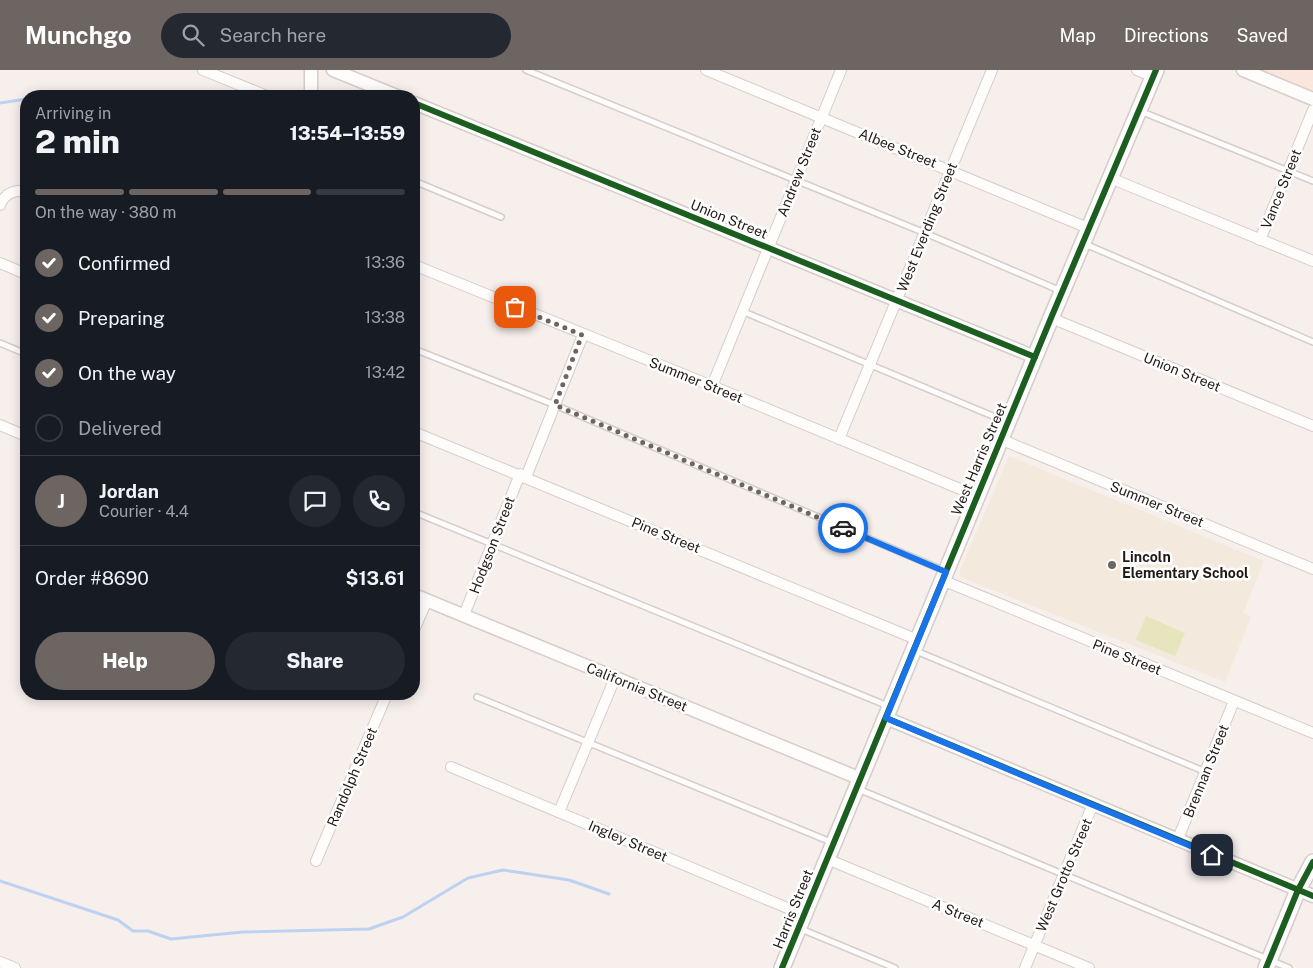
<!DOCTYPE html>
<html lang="en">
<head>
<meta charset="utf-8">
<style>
	:root { --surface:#171b24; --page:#242831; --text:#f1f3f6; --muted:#9ea1a6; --line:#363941; --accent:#6d6562 }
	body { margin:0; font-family:"Public Sans",sans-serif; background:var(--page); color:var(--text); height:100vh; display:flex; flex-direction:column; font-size:19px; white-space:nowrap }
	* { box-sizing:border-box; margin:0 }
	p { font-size:16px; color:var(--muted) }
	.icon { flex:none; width:28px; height:28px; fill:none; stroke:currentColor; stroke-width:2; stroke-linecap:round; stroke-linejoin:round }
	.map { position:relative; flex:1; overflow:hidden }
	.details { position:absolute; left:20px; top:20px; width:400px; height:610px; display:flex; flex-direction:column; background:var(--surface); border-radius:20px; box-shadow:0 2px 12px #0003 }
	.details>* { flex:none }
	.pin { position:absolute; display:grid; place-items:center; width:42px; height:42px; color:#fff; margin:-21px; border-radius:10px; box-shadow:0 2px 8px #0006 }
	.courier { position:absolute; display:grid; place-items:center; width:50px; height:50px; margin:-25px; border:4px solid #1a73e8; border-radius:50%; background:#fff; color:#222; box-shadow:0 1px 6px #0007 }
	.overview em { font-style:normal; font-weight:800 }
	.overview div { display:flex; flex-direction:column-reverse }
	.overview { display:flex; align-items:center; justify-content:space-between; height:85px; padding:0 15px }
	h1 { font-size:32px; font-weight:800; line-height:38px }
	.bar { display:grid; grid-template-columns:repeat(4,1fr); gap:8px 5px; align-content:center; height:60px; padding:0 15px }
	.bar i { height:6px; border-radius:4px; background:var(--line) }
	.bar .selected { background:var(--accent) }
	.bar p { grid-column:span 4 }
	.line { display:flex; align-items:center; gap:12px; padding:0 15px; border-top:1px solid var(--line) }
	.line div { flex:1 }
	.round { display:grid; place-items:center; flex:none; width:52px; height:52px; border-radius:26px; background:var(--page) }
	ol { padding:0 15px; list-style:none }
	li { display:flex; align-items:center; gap:15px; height:55px }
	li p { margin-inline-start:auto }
	li .icon { padding:5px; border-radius:50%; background:var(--accent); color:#fff; stroke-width:4 }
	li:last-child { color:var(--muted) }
	li i { width:28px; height:28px; border:2px solid var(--line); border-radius:50% }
	.action { display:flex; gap:10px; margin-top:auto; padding:10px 15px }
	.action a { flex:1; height:58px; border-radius:30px; background:var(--accent); color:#fff; font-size:20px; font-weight:800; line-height:58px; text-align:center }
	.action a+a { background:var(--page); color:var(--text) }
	header { display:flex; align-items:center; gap:30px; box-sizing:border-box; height:70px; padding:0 25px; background:var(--accent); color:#fff }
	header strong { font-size:24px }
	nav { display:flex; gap:28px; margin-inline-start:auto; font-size:18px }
	.search { width:350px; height:45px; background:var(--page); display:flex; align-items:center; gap:12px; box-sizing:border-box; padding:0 18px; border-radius:28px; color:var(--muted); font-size:19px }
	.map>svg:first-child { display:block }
	.built { fill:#fbe6de }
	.education { fill:#f4e9dd }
	.green { fill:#e6e5be }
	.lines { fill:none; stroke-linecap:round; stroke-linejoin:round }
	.stream { stroke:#bdd2f0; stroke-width:3 }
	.service-casing { stroke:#d5cdca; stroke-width:8 }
	.minor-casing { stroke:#d5cdca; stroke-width:12 }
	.tertiary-casing { stroke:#d5cdca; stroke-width:15 }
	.secondary-casing { stroke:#d5cdca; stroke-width:18 }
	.service { stroke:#fefdfc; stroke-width:5 }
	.minor { stroke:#fefdfc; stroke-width:10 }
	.tertiary { stroke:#fefdfc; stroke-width:12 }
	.secondary { stroke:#fefdfc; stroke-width:15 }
	.cycleway-casing { stroke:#fefefe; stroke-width:9 }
	.cycleway { stroke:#1b5e20; stroke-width:6 }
	.done { stroke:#6d6562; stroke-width:5; stroke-dasharray:0 9 }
	.route { stroke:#1a73e8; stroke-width:6 }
	.poi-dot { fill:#6d6562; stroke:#fefefe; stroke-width:2 }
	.labels { text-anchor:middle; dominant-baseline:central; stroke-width:5; stroke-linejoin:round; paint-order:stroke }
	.street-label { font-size:14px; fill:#221a17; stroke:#fefefe }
	.poi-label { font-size:14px; font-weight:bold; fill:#221a17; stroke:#fefefe; text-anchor:start }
</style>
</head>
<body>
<header>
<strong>Munchgo</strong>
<div class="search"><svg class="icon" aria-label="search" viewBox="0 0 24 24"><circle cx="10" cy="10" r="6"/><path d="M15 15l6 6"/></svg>Search here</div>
<nav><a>Map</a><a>Directions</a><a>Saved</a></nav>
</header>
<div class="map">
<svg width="1313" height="898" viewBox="0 0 1313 898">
	<rect width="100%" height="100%" fill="#f7efec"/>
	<path class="built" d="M1244,0h69v29z"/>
	<path class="education" d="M1009,386l255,105 -21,52 8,4 -26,65 -265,-105v-7z"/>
	<path class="green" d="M1146,546l39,17 -10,23 -39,-16z"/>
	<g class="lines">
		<g class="stream">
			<path d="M41,26c17,-2 35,-6 52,0"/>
			<path d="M0,33l26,-4"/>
			<path d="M0,811l118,39 15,11h15l23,8 72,-7 126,-3 34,-12 65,-39 35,-8 66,10 40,14"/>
		</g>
		<defs>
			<g id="service">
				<path d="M526,0l399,163 136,58"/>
				<path d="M1140,41l173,70"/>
				<path d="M414,111l87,36"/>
				<path d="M1085,174l228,98"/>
				<path d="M744,242l263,110"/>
				<path d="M0,273l26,11"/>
				<path d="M414,279l141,56 390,166"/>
				<path d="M414,442l474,194"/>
				<path d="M916,581l290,121"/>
				<path d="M477,627l354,145"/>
				<path d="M858,719l431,179"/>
				<path d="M801,859l94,39"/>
			</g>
			<g id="minor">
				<path d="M203,0l64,26"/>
				<path d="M706,0l382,158"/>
				<path d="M1137,0l16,7"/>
				<path d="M1110,108l203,83"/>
				<path d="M0,135c5,-12 14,-15 26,-14"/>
				<path d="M1260,170l53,-130"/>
				<path d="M0,193l26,11"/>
				<path d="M414,195l298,121 265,110"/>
				<path d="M1051,248l262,108"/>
				<path d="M712,316l129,-316"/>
				<path d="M0,355l26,11"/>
				<path d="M414,362l504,208"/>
				<path d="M839,369l153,-369"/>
				<path d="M1000,369l313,130"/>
				<path d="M526,407l57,-142"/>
				<path d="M942,510l371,153"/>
				<path d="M464,545l56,-141"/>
				<path d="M414,560l13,-30"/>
				<path d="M451,697l353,148"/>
				<path d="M559,742l56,-134"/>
				<path d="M1177,771l57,-140"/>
				<path d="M827,789l262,109"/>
				<path d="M316,791l71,-167"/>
				<path d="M0,892l15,6"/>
				<path d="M1025,898l68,-164"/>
			</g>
			<g id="tertiary">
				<path d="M311,0v26"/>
				<path d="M333,0l64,26"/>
				<path d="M1243,0l70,29"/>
				<path d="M414,33l621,254"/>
				<path d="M414,525l447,184"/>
				<path d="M886,648l427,178"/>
			</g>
			<g id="secondary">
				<path d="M782,898l269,-650 105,-248"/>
				<path d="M1266,898l32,-78 15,-28"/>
			</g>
		</defs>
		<use href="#service" class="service-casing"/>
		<use href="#minor" class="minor-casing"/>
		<use href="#tertiary" class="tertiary-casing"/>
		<use href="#secondary" class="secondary-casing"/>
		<use href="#service" class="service"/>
		<use href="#minor" class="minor"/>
		<use href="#tertiary" class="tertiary"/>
		<use href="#secondary" class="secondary"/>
		<defs>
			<g id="cycleway">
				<path d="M414,33l621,254"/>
				<path d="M886,648l427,178"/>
				<path d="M782,898l269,-650 105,-248"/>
				<path d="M1266,898l32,-78 15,-28"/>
			</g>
		</defs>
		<use href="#cycleway" class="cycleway-casing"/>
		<use href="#cycleway" class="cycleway"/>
	</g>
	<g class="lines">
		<path class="done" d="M515,237l67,28 -27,70 288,123"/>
		<path class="route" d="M843,458l103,44 -60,146 326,137"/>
	</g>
	<circle class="poi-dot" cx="1112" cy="495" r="5"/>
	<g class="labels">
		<g class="street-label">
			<text transform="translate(898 78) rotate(22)">Albee Street</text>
			<text transform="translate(799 102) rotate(-68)">Andrew Street</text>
			<text transform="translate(1281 119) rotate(-68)">Vance Street</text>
			<text transform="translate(729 149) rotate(22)">Union Street</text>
			<text transform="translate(927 157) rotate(-68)">West Everding Street</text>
			<text transform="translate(1182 302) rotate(22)">Union Street</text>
			<text transform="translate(696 310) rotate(22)">Summer Street</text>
			<text transform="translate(979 389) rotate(-67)">West Harris Street</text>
			<text transform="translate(1157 434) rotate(22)">Summer Street</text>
			<text transform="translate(666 465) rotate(22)">Pine Street</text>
			<text transform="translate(492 475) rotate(-69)">Hodgson Street</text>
			<text transform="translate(1127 587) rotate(22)">Pine Street</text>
			<text transform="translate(637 617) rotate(22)">California Street</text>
			<text transform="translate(1206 701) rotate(-68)">Brennan Street</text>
			<text transform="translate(352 707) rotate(-67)">Randolph Street</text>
			<text transform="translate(628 771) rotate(23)">Ingley Street</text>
			<text transform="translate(1064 805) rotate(-67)">West Grotto Street</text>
			<text transform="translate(793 839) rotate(-68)">Harris Street</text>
			<text transform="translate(958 843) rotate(22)">A Street</text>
		</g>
		<g class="poi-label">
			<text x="1122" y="487">Lincoln<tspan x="1122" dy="16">Elementary School</tspan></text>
		</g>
	</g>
</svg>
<div class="pin" style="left:515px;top:237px;background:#ea580c"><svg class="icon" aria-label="bag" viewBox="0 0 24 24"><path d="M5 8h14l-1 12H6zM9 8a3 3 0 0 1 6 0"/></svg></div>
<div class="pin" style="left:1212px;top:785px;background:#1f2937"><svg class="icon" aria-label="home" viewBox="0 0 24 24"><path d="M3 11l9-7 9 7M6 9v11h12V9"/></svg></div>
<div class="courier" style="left:843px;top:458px"><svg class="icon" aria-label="car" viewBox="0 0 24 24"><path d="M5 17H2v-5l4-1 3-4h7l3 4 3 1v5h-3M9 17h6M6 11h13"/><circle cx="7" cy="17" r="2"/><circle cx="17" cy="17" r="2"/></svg></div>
<section class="details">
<div class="overview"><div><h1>2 min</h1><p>Arriving in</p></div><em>13:54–13:59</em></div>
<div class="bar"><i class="selected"></i><i class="selected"></i><i class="selected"></i><i></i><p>On the way · 380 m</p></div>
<ol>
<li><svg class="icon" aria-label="check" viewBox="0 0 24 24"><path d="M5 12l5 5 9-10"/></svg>Confirmed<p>13:36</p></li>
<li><svg class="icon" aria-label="check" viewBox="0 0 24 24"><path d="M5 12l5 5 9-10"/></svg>Preparing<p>13:38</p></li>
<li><svg class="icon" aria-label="check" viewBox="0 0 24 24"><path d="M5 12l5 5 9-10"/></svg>On the way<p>13:42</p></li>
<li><i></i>Delivered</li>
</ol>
<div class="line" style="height:90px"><b class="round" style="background:var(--accent);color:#fff">J</b><div><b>Jordan</b><p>Courier · 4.4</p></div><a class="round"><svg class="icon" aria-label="chat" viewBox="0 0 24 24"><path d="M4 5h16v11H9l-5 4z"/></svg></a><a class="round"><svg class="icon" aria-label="phone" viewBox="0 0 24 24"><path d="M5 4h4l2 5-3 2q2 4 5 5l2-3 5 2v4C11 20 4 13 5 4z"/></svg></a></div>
<div class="line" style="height:65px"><div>Order #8690</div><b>$13.61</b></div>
<div class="action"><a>Help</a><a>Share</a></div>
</section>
</div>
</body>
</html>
